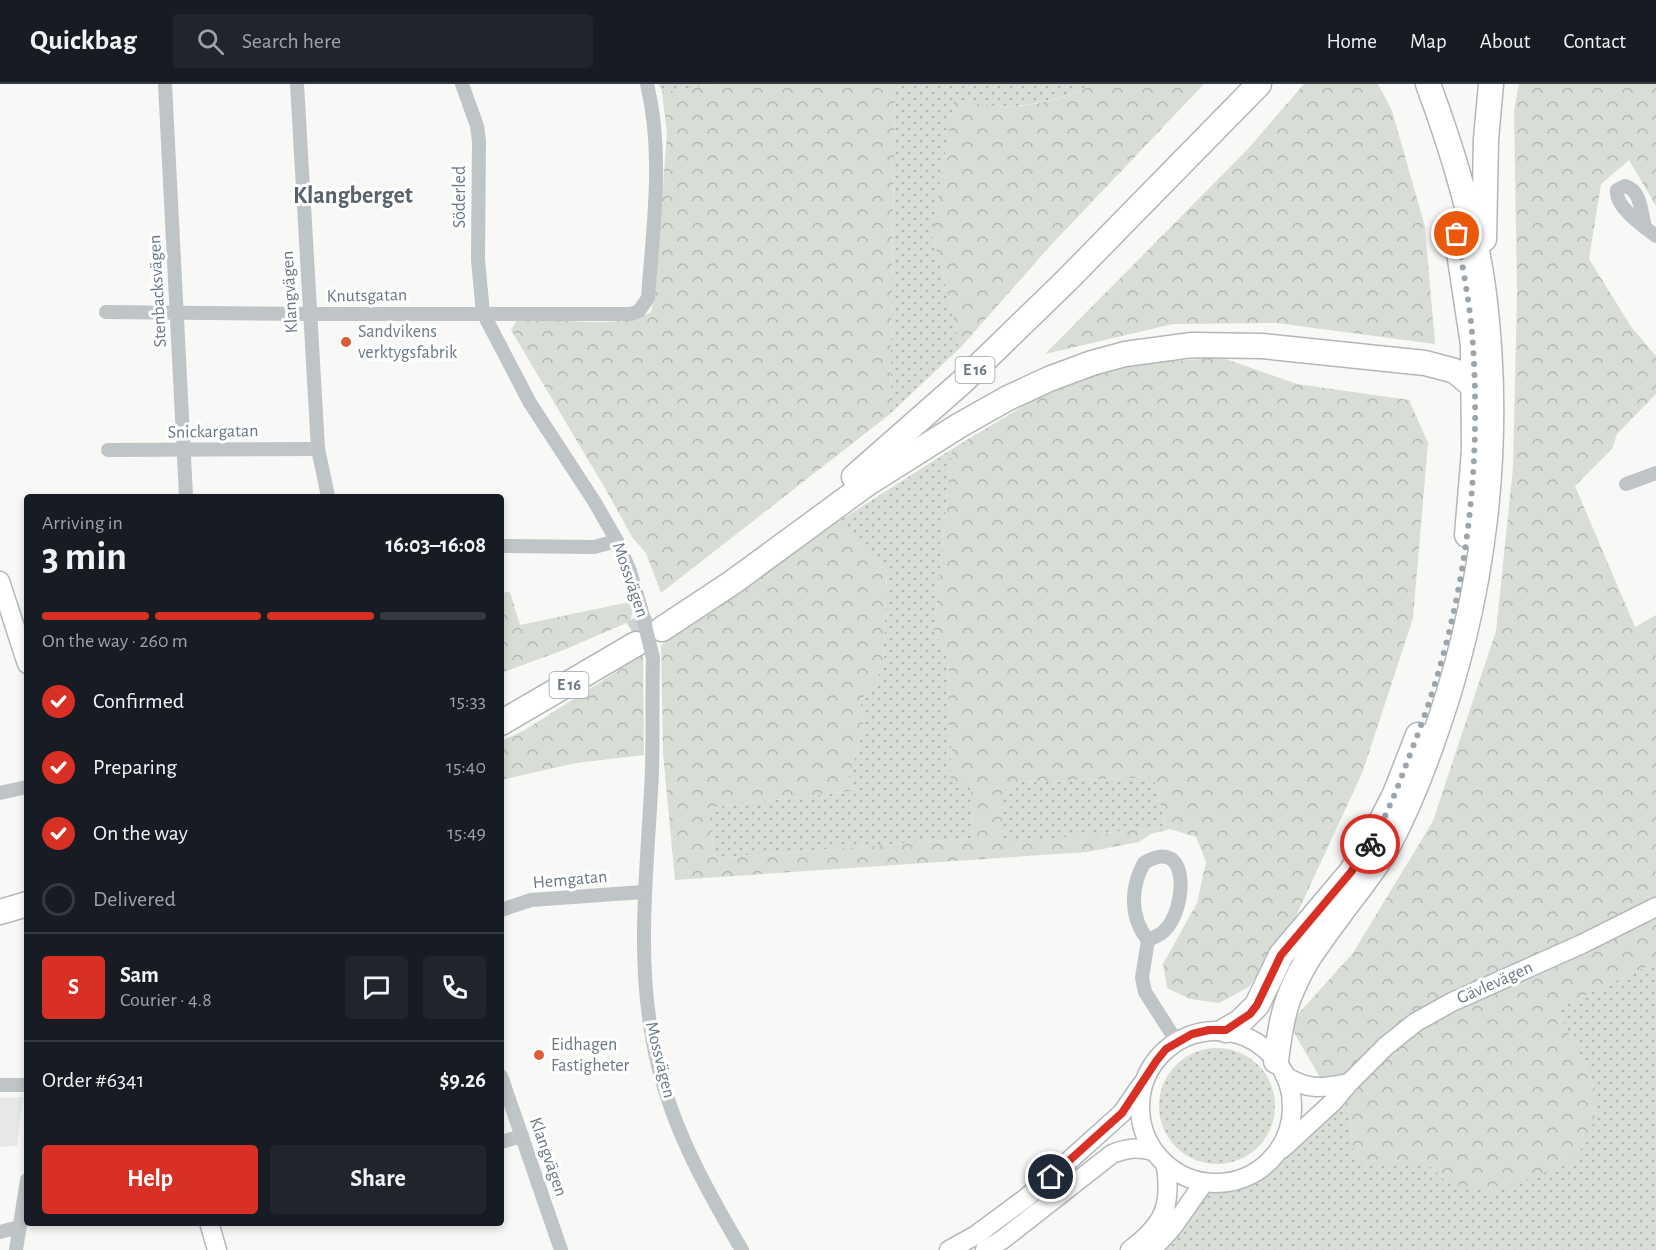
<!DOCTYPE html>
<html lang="en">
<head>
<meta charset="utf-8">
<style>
	:root { --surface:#171b24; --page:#20242c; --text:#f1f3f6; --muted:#9ea1a6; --line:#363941; --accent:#d93025 }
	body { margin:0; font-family:"Alegreya Sans",sans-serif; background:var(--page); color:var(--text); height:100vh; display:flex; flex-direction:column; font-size:22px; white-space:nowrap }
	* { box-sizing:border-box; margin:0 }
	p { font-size:20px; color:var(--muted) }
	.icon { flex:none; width:33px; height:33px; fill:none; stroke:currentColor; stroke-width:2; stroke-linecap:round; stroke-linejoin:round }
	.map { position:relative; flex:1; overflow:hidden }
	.panel { position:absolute; left:24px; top:410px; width:480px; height:732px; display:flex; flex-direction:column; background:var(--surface); border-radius:6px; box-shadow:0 3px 9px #0003 }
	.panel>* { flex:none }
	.pin { position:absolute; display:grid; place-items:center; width:51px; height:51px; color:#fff; margin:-26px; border:3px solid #fff; border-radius:50%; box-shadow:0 2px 6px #0007 }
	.courier { position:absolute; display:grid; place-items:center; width:60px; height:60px; margin:-30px; border:4px solid #d93025; border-radius:50%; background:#fff; color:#222; box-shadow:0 2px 8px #0007 }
	.head em { font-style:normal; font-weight:600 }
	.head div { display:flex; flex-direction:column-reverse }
	.head { display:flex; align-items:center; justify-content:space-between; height:102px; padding:0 18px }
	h1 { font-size:39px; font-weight:600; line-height:45px }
	.bar { display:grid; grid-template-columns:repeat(4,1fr); gap:9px 6px; align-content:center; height:72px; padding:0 18px }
	.bar i { height:8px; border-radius:4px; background:var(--line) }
	.bar .on { background:var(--accent) }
	.bar p { grid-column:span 4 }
	.line { display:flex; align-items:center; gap:15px; padding:0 18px; border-top:2px solid var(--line) }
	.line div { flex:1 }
	.round { display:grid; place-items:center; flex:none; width:63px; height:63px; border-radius:6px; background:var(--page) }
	ol { padding:0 18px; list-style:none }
	li { display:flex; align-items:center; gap:18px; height:66px }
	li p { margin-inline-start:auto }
	li .icon { padding:6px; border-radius:50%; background:var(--accent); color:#fff; stroke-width:4 }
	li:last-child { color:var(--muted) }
	li i { width:33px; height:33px; border:3px solid var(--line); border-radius:50% }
	.cta { display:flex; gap:12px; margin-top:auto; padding:12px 18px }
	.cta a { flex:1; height:69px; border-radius:6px; background:var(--accent); color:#fff; font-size:24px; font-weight:600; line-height:69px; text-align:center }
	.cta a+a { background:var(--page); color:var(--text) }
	header { display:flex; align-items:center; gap:36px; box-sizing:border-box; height:84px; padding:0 30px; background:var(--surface); border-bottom:2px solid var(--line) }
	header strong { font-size:28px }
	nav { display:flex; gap:33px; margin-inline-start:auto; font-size:21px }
	.search { width:420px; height:54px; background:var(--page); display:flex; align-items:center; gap:15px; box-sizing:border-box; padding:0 21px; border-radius:6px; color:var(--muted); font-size:22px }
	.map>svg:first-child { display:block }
	.built { fill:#e6e7e7 }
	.grass { fill:url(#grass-dots) }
	.forest { fill:url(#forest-crowns); fill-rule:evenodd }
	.green { fill:#d8ddd5 }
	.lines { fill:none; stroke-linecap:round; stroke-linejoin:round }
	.highway-tunnel { stroke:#cdd2d4; stroke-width:24; stroke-dasharray:24 12; stroke-linecap:butt }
	.secondary-casing { stroke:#b4b9be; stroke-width:21 }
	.highway-casing { stroke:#b3b7ba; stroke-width:27 }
	.street { stroke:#bfc4c7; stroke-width:14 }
	.secondary { stroke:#fff; stroke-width:18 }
	.highway { stroke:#fff; stroke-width:24 }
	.street-bridge { stroke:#bfc4c7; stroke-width:14 }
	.done { stroke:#9ba5ad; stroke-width:6; stroke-dasharray:0 10.8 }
	.route { stroke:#d93025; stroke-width:8 }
	.poi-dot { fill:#d95d36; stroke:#fff; stroke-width:2 }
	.labels { text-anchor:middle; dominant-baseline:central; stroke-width:6; stroke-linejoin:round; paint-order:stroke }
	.shield { fill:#fff; stroke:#96a0aa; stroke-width:1.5 }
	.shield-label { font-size:16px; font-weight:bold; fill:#697885 }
	.street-label { font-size:18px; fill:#697885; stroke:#fff }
	.poi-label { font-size:18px; fill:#697885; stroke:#fff; text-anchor:start }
	.district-label { font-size:24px; font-weight:bold; fill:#57626b; stroke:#fff }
</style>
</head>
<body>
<header>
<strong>Quickbag</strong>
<div class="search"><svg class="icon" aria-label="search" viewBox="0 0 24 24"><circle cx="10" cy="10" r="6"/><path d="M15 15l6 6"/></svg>Search here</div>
<nav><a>Home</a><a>Map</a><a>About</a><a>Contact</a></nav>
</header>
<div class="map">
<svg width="1656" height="1166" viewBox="0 0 1656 1166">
	<defs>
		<pattern id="grass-dots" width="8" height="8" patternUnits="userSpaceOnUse" patternTransform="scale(1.5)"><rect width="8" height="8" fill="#d8ddd5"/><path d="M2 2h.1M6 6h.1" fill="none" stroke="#b3b8b2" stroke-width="1.8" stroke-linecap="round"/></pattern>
		<pattern id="forest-crowns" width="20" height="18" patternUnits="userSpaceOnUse" patternTransform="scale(1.5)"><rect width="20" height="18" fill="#d8ddd5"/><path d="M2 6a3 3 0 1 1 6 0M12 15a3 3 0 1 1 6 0" fill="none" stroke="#b3b8b2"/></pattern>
	</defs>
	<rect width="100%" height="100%" fill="#f8f8f6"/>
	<path class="built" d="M23,1013l-6,49 -17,1v-49z"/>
	<g class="grass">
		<path d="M659,0h60l-57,8z"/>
		<path d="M856,0h236c-24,15 -68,24 -96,22 -14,0 -28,-4 -42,-6l-22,134 29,113 -71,67 5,-322z"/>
		<path d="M952,365l-18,180 15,33 -1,59 4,29 -2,31 20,3 4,54 -259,20 -7,-50 143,-17 -2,-14 15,-51 -4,-24 23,-34 4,-97 -51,-48z"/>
		<path d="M1154,693l11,48 -20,5 -19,-3 -9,6 -115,10v-52l20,-9z"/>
		<path d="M1656,878v288h-492l11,-8 -11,-3 40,-56c56,0 62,-25 100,-54 11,-9 25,-16 37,-23l8,6 4,39 15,14h61l19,18 147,-64 -3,-40 -36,-70z"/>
		<circle cx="1217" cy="1022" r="58"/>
	</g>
	<g class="forest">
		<path d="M719,0h137l39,7 -5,323 -229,179 -15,-40 -14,-16 -23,-42 -98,-165 8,-13c37,2 100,13 132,-5l4,-19 12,-160 -5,-41z"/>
		<path d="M1092,0h112l-153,161 -90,102 -29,-113 22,-135c14,3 28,6 42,7 28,3 72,-7 96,-22z"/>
		<path d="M1304,0h74l14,27 33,116 10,117 -159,-21 -103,1 -128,30 202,-204z"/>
		<path d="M1519,0h137v122l-27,-46 -28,24 -12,75 43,69 24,28v38l-39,40 -5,15 -37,37 60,141 21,-12v347l-100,47 36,70 3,40 -11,26 -15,19 -77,28 -44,-9 -19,-18h-61l-15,-14 -4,-39 -16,-12 -44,-76 64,-71 80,-132 63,-190 17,-163 4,-173 -3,-184z"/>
		<path d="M1220,273l77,27 112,16 19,43 -15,175 -50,153 -73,158 -41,58 -30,16 -29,-4 -23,-11 -4,-24 34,-61 9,-41 -10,-25 -26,-8 -19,5 -12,8 -52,10 -412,28 -12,-127 -2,-108 175,-122 51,48 -4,98 -23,33 4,24 -15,51 2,14 -143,17 7,50 259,-20 -4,-53 -20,-4 2,-31 -4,-29 1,-59 -15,-33 18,-180 96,-58 71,-25zM1154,693l11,48 -20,5 -19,-3 -9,6 -115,9v-51l20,-9z"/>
		<path d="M510,508l10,33 114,-24 -3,20 -65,28 -65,24v-80z"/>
		<path d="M643,571l1,100 -68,8 -75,17v-39l22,-10z"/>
	</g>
	<path class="green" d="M856,0h39v7z"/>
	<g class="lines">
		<path class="highway-tunnel" d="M633,549l25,-15"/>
		<defs>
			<g id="secondary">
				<path d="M0,497l27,83"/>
				<circle cx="1216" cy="1023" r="76"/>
				<path d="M1285,992c24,15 38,12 64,7"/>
				<path d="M1282,1065l51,-47 16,-19 37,-37 30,-24 36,-20 130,-58 74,-37"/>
				<path d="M209,1138l8,28"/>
				<path d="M949,1166l27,-15 50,-37 37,-32 59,-53 20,-29"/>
				<path d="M985,1166l17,-10 110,-86c15,-6 25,-7 41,-3"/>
				<path d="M1130,1166c33,-25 42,-42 36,-84"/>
				<path d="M1150,1166c23,-18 36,-44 54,-67"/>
			</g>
			<g id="highway">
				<path d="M1457,155l16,106 1,106 -7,84"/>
				<path d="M1484,155l2,-100 5,-55"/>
				<path d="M854,393l108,-95 105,-102 192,-196"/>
				<path d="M662,545l71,-47 135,-99 92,-58 48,-27 41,-19 43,-16 33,-9 67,-9 70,1 163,17 30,8 19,16"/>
				<path d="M501,639l135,-79"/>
				<path d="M0,828l27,-8"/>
				<path d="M1226,946l14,-8 17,-17 24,-50 70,-83 21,-33 23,-45 23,-59"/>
				<path d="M1276,977c5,-43 10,-66 33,-104 16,-23 32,-45 49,-67 11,-15 23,-30 31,-46 17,-32 30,-64 42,-98 53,-145 72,-299 53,-452 -9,-71 -31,-143 -56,-210"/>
			</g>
		</defs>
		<use href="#secondary" class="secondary-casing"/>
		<use href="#highway" class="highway-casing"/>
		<g class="street">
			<path d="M165,0l21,412"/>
			<path d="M297,0l21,365 10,47"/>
			<path d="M462,0l15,42 2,15 -1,119 5,53 47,90 64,98 23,40 13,30 11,38"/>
			<path d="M1645,143c-4,-15 -4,-37 -20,-41l-8,4c-3,16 26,36 39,46"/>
			<path d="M106,228l204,2h321l8,-3 9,-13c5,-71 16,-144 -1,-214"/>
			<path d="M108,366l210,-1"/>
			<path d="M1626,400l30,-11"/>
			<path d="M501,462l93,1 23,-6"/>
			<path d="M653,574c-1,38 0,76 -1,113 -4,94 -17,183 2,276 14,73 50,139 88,203"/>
			<path d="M0,709l27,-6"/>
			<path d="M501,826l30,-10 112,-8"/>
			<path d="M1148,856c-18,-22 -18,-52 -4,-77 47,-29 43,47 20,68 -4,4 -11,7 -16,9l-6,38 3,14 32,50"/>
			<path d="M501,992l60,174"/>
			<path d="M0,1001h27"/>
			<path d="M501,1058l21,-6"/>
			<path d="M0,1148l19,-5"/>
			<path d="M16,1166l11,-70"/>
		</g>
		<use href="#secondary" class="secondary"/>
		<use href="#highway" class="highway"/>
		<path class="street-bridge" d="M641,525l12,49"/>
	</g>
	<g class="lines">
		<path class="done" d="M1370,760c19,-31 31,-66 44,-100 49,-126 68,-263 59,-398 -2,-37 -10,-75 -16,-112"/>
		<path class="route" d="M1051,1093l71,-64 35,-53 9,-11 26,-15 17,-4h17l24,-16 7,-9 24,-50 70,-83 19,-28"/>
	</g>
	<g class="poi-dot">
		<circle cx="346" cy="258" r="6"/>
		<circle cx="539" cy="971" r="6"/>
	</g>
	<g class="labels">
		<g class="shield">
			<rect x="955.5" y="273" width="39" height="26" rx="4.5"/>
			<rect x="549.5" y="588" width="39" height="26" rx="4.5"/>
		</g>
		<g class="shield-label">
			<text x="975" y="286">E 16</text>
			<text x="569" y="601">E 16</text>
		</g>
		<g class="street-label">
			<text transform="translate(460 113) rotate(-90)">Söderled</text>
			<text transform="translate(158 207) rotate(-93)">Stenbacksvägen</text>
			<text transform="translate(290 208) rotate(-93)">Klangvägen</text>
			<text transform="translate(367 212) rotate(-1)">Knutsgatan</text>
			<text transform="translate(213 348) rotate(-1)">Snickargatan</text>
			<text transform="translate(630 496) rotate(71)">Mossvägen</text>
			<text transform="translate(570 796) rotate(-5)">Hemgatan</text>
			<text transform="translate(1495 899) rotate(-24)">Gävlevägen</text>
			<text transform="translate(660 976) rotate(76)">Mossvägen</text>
			<text transform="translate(548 1073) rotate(71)">Klangvägen</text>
		</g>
		<g class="poi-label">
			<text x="358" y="248">Sandvikens<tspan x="358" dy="21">verktygsfabrik</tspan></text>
			<text x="551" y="961">Eidhagen<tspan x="551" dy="21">Fastigheter</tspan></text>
		</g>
		<g class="district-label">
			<text x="353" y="112">Klangberget</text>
		</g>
	</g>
</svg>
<div class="pin" style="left:1457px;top:150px;background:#ea580c"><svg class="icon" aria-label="bag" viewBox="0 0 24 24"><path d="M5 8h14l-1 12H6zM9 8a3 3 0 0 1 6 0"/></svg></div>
<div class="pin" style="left:1051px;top:1093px;background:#1f2937"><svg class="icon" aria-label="home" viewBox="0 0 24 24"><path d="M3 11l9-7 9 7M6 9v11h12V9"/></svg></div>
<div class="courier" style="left:1370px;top:760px"><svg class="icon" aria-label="bike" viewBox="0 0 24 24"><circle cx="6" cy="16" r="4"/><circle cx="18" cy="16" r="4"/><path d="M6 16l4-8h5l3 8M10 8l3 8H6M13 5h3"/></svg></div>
<section class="panel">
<div class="head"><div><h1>3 min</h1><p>Arriving in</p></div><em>16:03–16:08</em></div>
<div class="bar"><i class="on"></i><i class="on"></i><i class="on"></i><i></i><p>On the way · 260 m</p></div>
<ol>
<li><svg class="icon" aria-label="check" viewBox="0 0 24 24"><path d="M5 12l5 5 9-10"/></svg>Confirmed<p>15:33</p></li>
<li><svg class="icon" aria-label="check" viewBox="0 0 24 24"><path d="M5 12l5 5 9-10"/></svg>Preparing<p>15:40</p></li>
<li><svg class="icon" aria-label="check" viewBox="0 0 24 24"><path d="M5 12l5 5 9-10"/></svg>On the way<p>15:49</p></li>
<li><i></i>Delivered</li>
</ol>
<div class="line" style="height:108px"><b class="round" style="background:var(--accent);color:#fff">S</b><div><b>Sam</b><p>Courier · 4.8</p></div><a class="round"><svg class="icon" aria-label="chat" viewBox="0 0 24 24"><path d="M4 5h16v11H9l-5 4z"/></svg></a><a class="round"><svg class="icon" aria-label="phone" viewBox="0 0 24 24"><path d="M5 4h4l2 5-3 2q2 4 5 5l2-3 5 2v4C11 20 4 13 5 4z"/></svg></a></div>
<div class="line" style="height:78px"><div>Order #6341</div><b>$9.26</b></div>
<div class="cta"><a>Help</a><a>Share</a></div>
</section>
</div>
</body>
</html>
